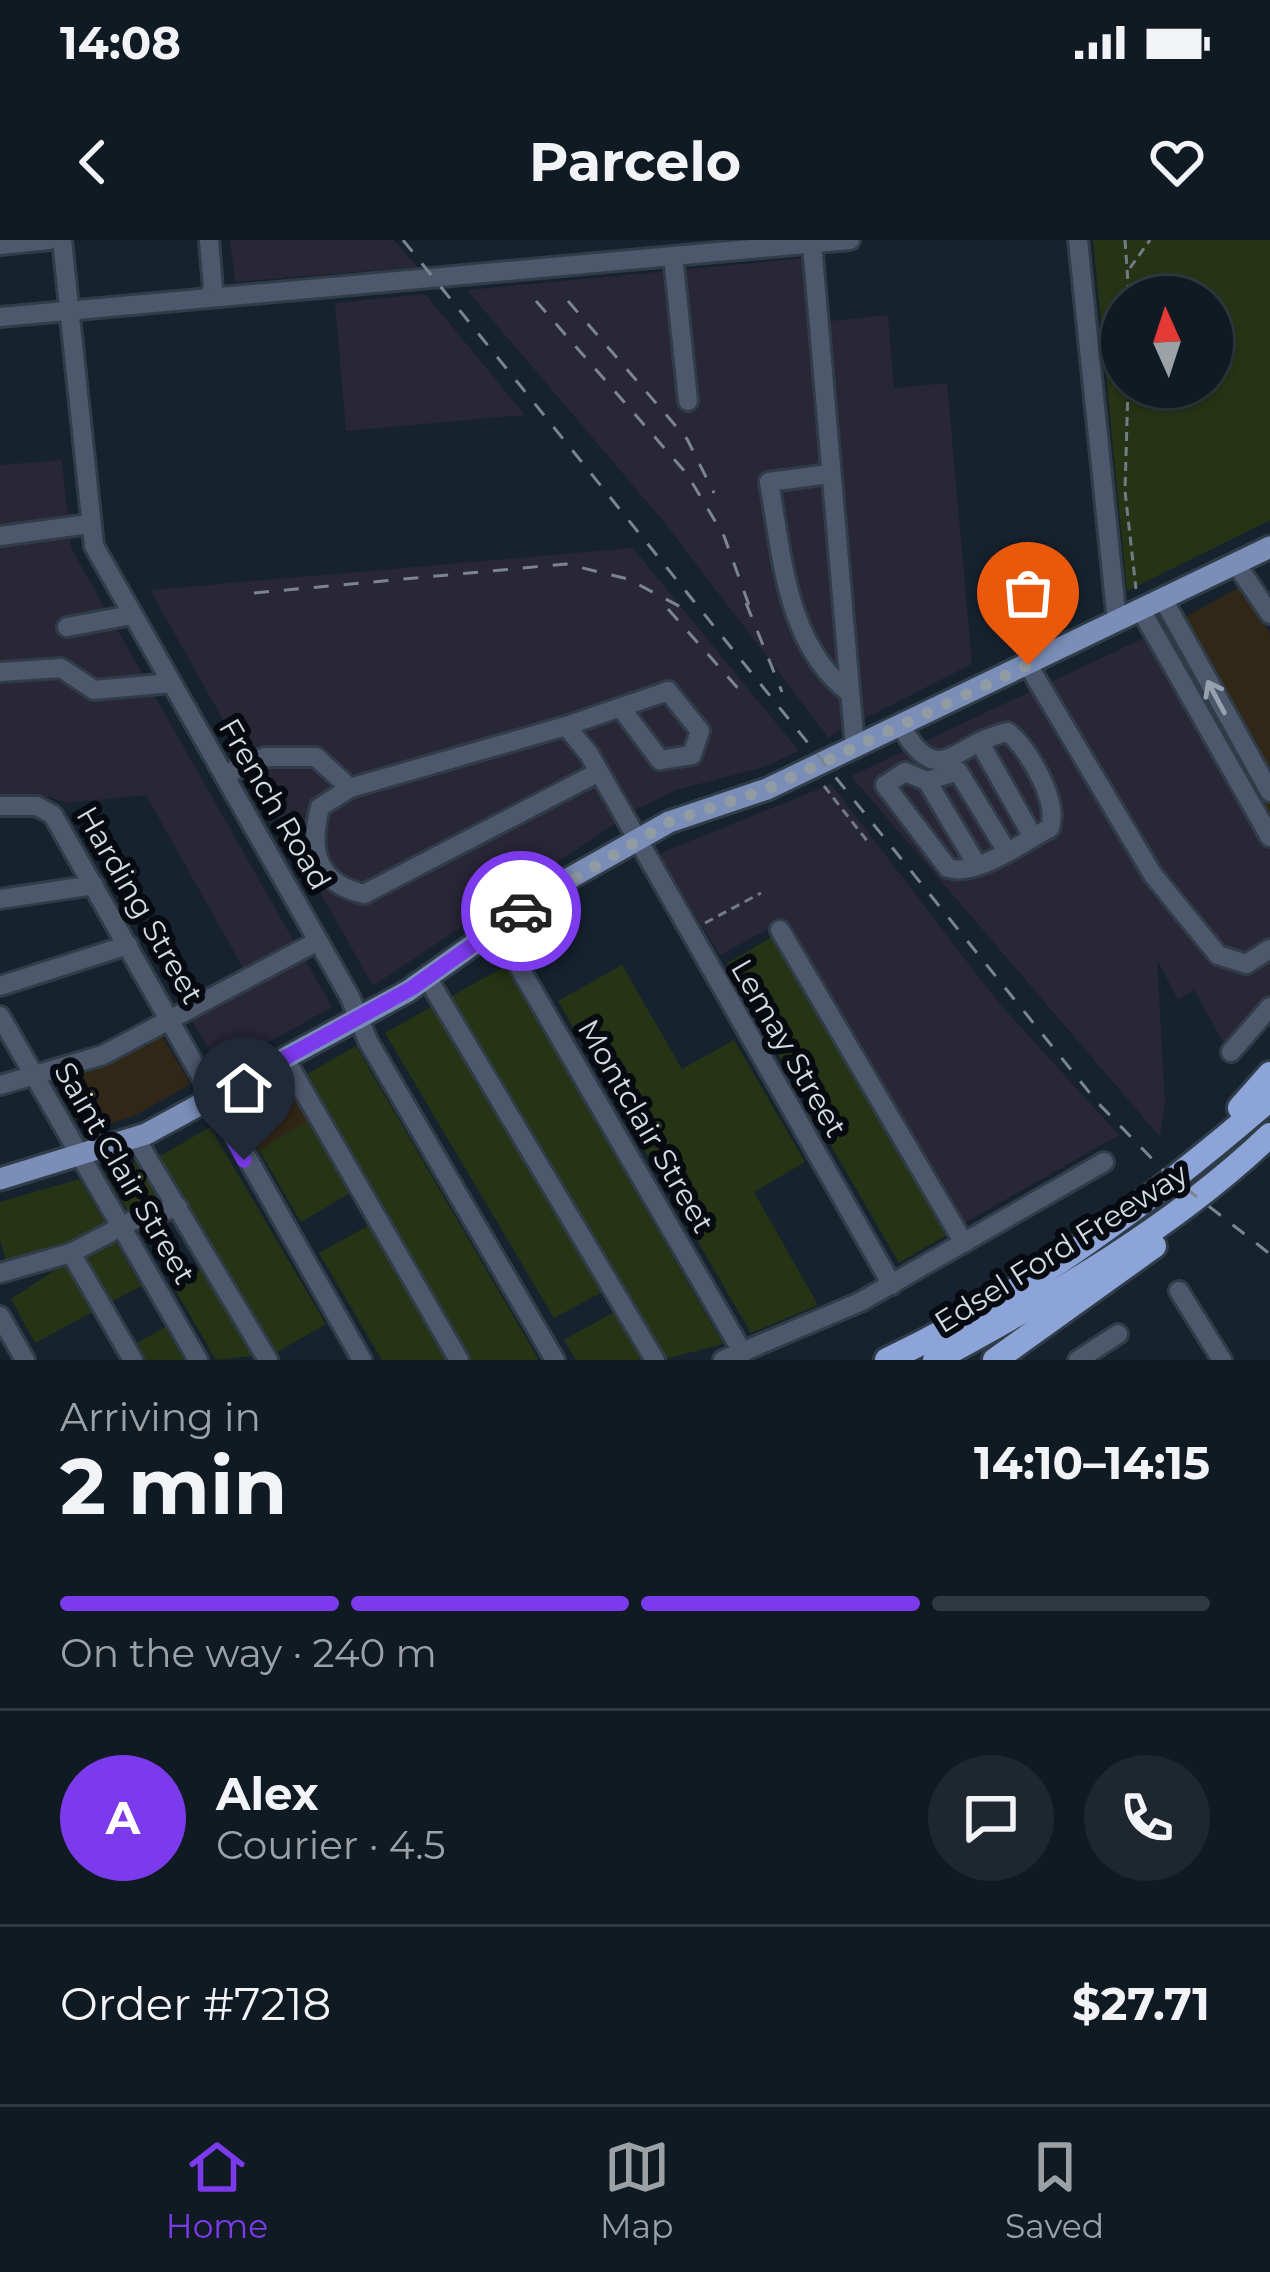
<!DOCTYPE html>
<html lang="en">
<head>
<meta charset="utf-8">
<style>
	:root { --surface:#101a23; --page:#1e2730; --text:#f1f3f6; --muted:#9ca1a6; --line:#303841; --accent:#7c3aed }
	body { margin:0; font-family:Montserrat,sans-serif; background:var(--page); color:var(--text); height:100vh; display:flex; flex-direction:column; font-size:45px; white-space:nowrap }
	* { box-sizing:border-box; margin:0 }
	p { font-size:39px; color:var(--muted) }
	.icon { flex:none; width:66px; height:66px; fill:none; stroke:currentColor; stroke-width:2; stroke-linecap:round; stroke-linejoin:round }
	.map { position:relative; height:1120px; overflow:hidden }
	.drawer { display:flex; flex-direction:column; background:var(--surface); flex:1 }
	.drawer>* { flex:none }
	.needle { width:78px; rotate:357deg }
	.fabs { position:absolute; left:1101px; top:36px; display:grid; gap:24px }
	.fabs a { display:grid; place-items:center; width:132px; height:132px; border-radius:50%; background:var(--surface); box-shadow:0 3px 9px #0004,0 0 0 3px var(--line); font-size:60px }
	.pin { position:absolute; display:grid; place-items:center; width:102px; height:102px; color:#fff; margin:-123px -51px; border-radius:50% 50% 50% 0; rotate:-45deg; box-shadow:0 0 12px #0007 }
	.pin .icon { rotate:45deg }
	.courier { position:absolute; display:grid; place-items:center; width:120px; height:120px; margin:-60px; border:9px solid #7c3aed; border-radius:50%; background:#fff; color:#222; box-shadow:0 3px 15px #0007 }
	.summary em { font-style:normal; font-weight:700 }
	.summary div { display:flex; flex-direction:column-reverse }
	.summary { display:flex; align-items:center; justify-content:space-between; height:204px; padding:0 60px }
	h1 { font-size:78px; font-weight:700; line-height:90px }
	.bar { display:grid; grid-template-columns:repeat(4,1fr); gap:18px 12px; align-content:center; height:144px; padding:0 60px }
	.bar i { height:15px; border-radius:9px; background:var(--line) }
	.bar .current { background:var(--accent) }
	.bar p { grid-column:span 4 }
	.line { display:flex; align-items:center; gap:30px; padding:0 60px; border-top:3px solid var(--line) }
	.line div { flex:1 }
	.round { display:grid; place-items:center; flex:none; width:126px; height:126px; border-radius:63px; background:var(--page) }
	.status { display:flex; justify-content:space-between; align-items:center; height:84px; padding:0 60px; background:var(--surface); direction:ltr }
	.status svg { height:33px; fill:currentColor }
	header { display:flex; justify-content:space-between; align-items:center; height:156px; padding:0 60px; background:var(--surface); font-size:54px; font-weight:700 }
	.tabs { display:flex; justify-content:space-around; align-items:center; height:168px; border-top:3px solid var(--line); background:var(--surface); font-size:33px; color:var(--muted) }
	.tabs a { display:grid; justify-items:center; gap:6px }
	.tabs .current { color:var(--accent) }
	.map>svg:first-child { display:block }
	.commercial { fill:#312717 }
	.industrial { fill:#292636 }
	.green { fill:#263315; fill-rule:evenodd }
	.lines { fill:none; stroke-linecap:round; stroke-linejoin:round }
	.minor-casing { stroke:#303d48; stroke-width:24 }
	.major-casing { stroke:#303d48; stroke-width:27 }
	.highway-casing { stroke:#303d48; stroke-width:30 }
	.path { stroke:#727c87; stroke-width:3; stroke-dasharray:9 6; stroke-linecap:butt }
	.minor { stroke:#4e586d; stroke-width:18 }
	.major { stroke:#7a8eb8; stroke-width:21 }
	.highway { stroke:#8ca4d7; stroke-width:24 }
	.rail { stroke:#7a858f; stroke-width:3; stroke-dasharray:15 15; stroke-linecap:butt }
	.oneway { stroke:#97a0ae }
	.done { stroke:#919ba4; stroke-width:12; stroke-dasharray:0 21.6 }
	.route { stroke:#7c3aed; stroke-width:15 }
	.labels { text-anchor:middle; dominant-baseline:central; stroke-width:12; stroke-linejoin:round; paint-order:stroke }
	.street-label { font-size:30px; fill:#d3dbe3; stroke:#070b11 }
</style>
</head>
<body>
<div class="status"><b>14:08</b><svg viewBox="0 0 49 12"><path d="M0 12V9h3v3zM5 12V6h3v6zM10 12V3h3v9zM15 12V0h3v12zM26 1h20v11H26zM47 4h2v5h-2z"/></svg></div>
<header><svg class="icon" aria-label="back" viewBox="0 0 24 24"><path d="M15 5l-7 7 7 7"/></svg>Parcelo<svg class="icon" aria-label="heart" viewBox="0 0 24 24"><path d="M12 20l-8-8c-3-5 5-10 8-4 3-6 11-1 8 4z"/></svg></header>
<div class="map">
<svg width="1270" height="1120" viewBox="0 0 1270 1120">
	<rect width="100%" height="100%" fill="#16232f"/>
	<g class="commercial">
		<path d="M1244,345l26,49v181l-7,4 -102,-189z"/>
		<path d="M160,793l31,51 -59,33 -49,14 -31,-55z"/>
		<path d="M295,840l21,42 -57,30 -22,-42z"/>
	</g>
	<g class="industrial">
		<path d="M230,0h164l23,27 -182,15z"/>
		<path d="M805,18l6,65 77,-8 6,73 53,-5 25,281 -144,73 -164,-215 -197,-232z"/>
		<path d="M425,54l100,121 -179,16 -11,-128z"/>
		<path d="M62,220l9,88 226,399 -50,28 -101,-180 -80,8 -16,-6 -50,5v-337z"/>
		<path d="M633,308l166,203 -35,16 -88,23 -39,19 -264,177 -223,-396z"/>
		<path d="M1161,390l103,188 6,-3v179l-45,51 -31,-55 -16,10 -21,-41 8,144 -5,34 -309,-361z"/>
		<path d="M831,544l167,218 121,133 -158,90 -178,-304 -63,34 -59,-96 2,-7z"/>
		<path d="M302,714l30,53 -112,62 -30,-52z"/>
	</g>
	<g class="green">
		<path d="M1093,0h177v280l-143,71zM1122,57h90v90h-90z"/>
		<path d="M777,694l173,299 -51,30 -173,-299z"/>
		<path d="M622,725l60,104 52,-29 71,122 -51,30 64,113 -67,28 -193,-332z"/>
		<path d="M506,726l217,378 -62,16 -211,-363z"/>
		<path d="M440,762l168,287 -54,29 -169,-285z"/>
		<path d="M356,806l183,314h-73l-164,-283z"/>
		<path d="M313,878l42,72 -54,32 -42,-72z"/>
		<path d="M210,887l116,197 -54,31 -115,-197z"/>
		<path d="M144,920l26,44 -40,11 -25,-43z"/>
		<path d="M79,939l27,45 -39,22 -60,18 -7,-24v-38z"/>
		<path d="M375,982l79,138h-72l-63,-107z"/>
		<path d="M111,993l30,53 -106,57 -24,-44z"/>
		<path d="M207,1026l53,89 -44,5 -43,-74z"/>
		<path d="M618,1070l29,50h-71l-12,-20z"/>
		<path d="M165,1087l19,33h-47l-7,-13z"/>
	</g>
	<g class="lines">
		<defs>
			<g id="minor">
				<path d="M62,0l32,306 256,451 18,44 187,319"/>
				<path d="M1078,0l39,382"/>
				<path d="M812,4l43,504"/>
				<path d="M0,5l49,-5"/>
				<path d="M673,16l15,145"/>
				<path d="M208,57l5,-8 -4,-49"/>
				<path d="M0,77l850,-77"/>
				<path d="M829,234l-60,8c13,72 17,164 81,211"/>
				<path d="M0,296l89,-12"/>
				<path d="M1236,324l34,50"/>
				<path d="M1163,359l107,193"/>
				<path d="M1141,370l129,227"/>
				<path d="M67,387l65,-12"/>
				<path d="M1028,425l125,210 65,80 28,9 24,-15"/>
				<path d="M0,432l61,-4 33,22 77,-7"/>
				<path d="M566,486l102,-35 32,40 -8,24 -32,5 -39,-52"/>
				<path d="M901,486c38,67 54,16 107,6 21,18 51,69 42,96 -26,13 -73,49 -102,40l-63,-83 20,-13 22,9 50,84"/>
				<path d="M980,503l53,94"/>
				<path d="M224,535l41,-18h51l34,31 216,-62 23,28 303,531"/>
				<path d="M927,541l31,-10 48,79"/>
				<path d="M350,548l-30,19c-11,44 -4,76 44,87l235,-122"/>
				<path d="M0,566h37l16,9 309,545"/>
				<path d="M0,659l94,-14"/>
				<path d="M497,689l246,424"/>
				<path d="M780,690l184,313"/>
				<path d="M428,739l227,381"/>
				<path d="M0,746l128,-41"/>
				<path d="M0,776l198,344"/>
				<path d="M1231,812l39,-45"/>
				<path d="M285,819l174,301"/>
				<path d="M0,845l103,-30 215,-114"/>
				<path d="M136,899l132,221"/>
				<path d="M71,1013l62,107"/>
				<path d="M0,1033l71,-20 61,-32 46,-14"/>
				<path d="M1179,1051l43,69"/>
				<path d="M0,1076l25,44"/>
				<path d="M723,1120l137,-58 244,-140"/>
				<path d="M1078,1120l40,-26"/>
			</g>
			<path id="major" d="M0,939l146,-45 262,-143 146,-104 115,-65 98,-33 503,-242"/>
			<g id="highway">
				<path d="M1240,868l30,-34"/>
				<path d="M887,1120c141,-67 265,-159 383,-261"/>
				<path d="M935,1120c118,-64 238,-132 335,-225"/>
				<path d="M995,1120l159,-114"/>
			</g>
		</defs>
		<use href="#minor" class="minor-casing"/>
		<use href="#major" class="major-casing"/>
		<use href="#highway" class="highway-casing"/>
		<g class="path">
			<path d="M1125,0l4,57"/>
			<path d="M1130,28l20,-28"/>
			<path d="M1128,147l-3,104 11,98"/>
			<path d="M824,546l44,56"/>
			<path d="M705,683l56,-30"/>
		</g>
		<use href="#minor" class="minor"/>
		<use href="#major" class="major"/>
		<use href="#highway" class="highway"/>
		<g class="rail">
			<path d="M403,0l694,862 68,70 105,82"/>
			<path d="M536,61l151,173 37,62 30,83"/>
			<path d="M568,61l119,138 27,54"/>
			<path d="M254,353l312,-29 62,15 64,34"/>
			<path d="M746,363l36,89"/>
			<path d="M668,369l75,85"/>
		</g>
	</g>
	<defs><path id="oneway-shaft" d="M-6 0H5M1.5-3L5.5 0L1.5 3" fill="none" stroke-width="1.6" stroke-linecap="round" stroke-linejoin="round" transform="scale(3)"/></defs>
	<use class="oneway" href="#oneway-shaft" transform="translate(1216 457) rotate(-118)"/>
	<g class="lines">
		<path class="done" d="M521,671l148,-89 98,-33 261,-124"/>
		<path class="route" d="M244,920l-32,-62 200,-110 109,-77"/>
	</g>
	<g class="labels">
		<g class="street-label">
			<text transform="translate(275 564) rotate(60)">French Road</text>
			<text transform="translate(140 665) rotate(60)">Harding Street</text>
			<text transform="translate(789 808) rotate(60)">Lemay Street</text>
			<text transform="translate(646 886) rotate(60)">Montclair Street</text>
			<text transform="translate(125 933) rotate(60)">Saint Clair Street</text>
			<text transform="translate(1061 1008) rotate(-32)">Edsel Ford Freeway</text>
		</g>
	</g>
</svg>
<div class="fabs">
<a><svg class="needle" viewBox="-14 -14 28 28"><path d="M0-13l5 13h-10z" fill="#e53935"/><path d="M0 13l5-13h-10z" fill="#9ca1a6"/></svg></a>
</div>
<div class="pin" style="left:1028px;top:425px;background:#ea580c"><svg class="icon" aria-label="bag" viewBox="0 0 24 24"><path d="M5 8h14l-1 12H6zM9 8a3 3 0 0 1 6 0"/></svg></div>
<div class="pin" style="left:244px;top:920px;background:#1f2937"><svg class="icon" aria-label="home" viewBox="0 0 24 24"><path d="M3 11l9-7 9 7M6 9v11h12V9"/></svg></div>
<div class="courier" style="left:521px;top:671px"><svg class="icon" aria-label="car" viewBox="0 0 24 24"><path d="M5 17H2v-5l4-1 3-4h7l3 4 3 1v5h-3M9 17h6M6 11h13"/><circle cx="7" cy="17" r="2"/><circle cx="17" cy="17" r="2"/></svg></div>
</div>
<section class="drawer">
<div class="summary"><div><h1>2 min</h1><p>Arriving in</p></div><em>14:10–14:15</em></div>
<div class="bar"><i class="current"></i><i class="current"></i><i class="current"></i><i></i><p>On the way · 240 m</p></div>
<div class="line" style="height:216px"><b class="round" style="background:var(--accent);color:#fff">A</b><div><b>Alex</b><p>Courier · 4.5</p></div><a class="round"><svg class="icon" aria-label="chat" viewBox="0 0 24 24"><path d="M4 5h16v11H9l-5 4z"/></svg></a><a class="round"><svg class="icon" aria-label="phone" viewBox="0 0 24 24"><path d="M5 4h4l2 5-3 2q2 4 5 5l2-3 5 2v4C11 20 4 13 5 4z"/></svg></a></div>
<div class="line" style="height:156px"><div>Order #7218</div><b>$27.71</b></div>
</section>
<nav class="tabs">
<a class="current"><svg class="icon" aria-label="home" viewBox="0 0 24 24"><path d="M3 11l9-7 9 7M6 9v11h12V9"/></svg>Home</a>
<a><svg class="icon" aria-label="map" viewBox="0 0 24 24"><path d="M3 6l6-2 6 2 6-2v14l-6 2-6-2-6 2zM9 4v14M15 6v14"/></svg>Map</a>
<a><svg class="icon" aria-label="saved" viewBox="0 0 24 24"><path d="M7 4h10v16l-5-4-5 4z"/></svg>Saved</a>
</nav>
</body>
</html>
